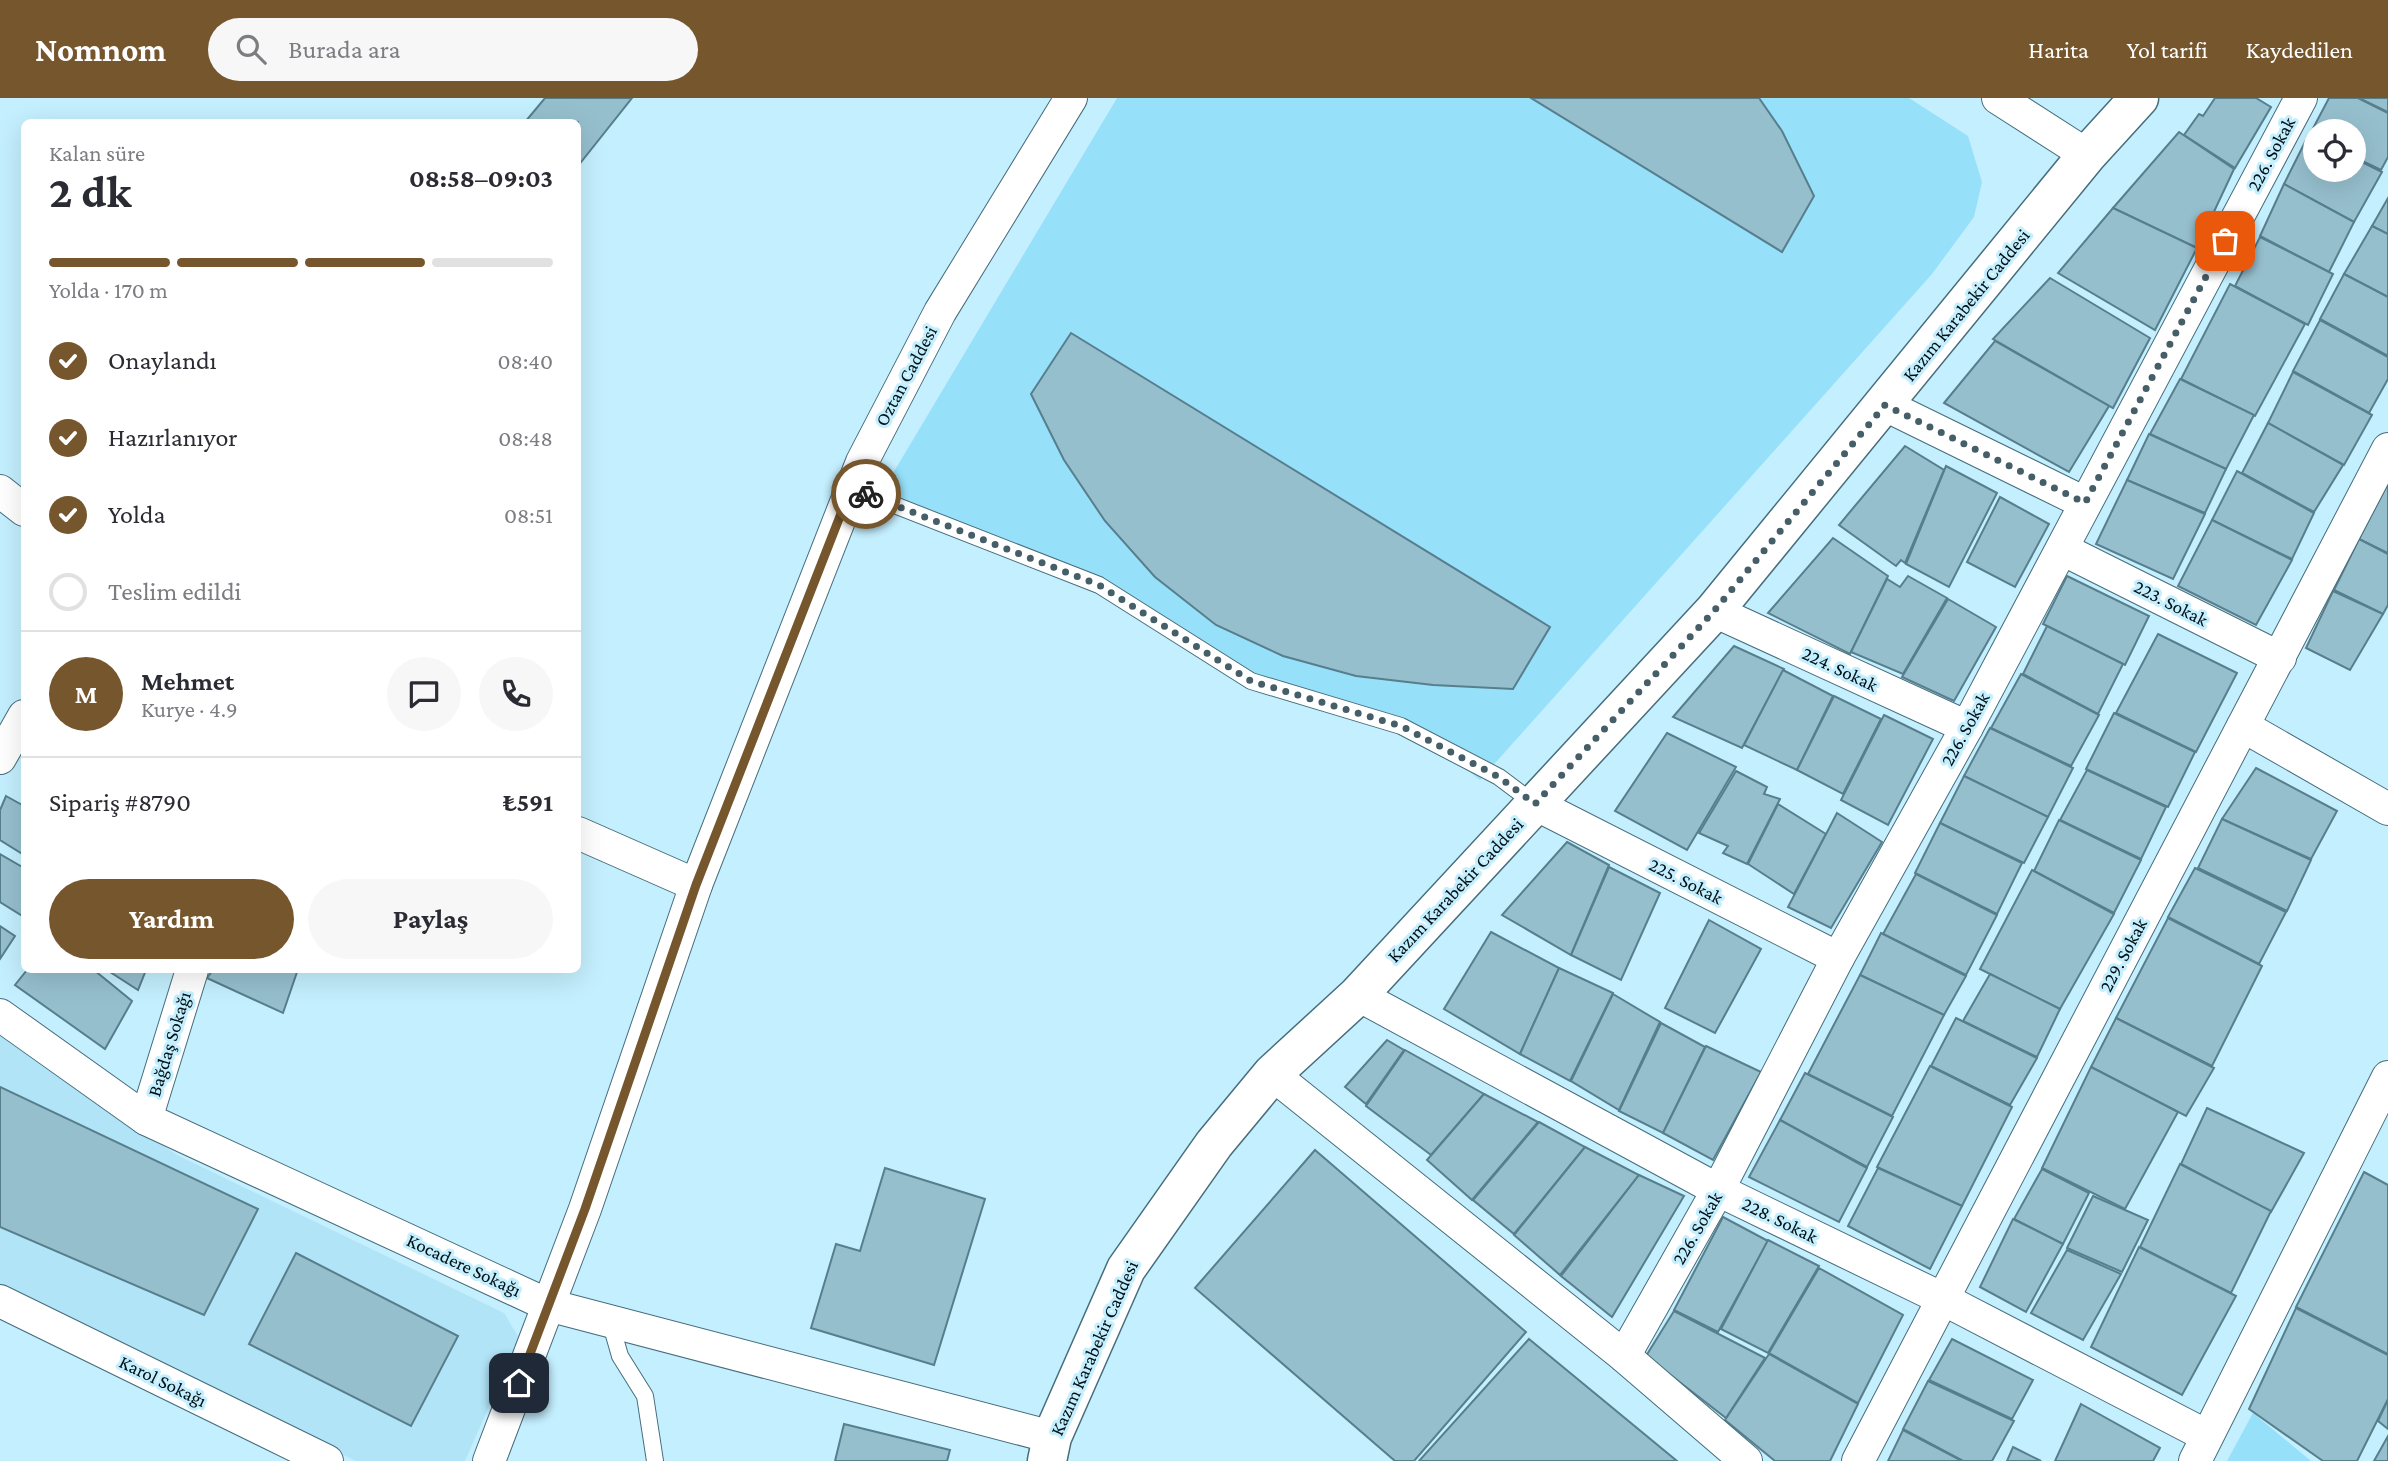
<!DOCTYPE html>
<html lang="tr">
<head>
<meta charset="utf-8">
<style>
	:root { --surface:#fff; --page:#f7f7f7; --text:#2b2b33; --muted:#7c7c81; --line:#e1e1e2; --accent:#76562c }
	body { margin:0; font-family:"Crimson Pro",serif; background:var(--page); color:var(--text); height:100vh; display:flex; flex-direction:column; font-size:26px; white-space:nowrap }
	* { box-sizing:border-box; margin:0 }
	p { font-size:23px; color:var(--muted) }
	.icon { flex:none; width:38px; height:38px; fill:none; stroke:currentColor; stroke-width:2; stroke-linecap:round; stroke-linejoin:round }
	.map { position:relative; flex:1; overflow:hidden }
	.side { position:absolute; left:21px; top:21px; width:560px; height:854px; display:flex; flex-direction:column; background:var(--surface); border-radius:10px; box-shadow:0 7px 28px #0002 }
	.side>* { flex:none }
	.fabs { position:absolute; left:2303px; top:21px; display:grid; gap:14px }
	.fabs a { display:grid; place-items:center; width:63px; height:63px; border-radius:50%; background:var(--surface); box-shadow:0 7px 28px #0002; font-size:35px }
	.pin { position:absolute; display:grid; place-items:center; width:60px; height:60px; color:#fff; margin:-30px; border-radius:14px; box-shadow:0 4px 10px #0006 }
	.courier { position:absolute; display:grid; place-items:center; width:70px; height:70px; margin:-35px; border:5px solid #76562c; border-radius:50%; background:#fff; color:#222; box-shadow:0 2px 9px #0007 }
	.headline em { font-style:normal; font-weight:700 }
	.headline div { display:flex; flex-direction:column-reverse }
	.headline { display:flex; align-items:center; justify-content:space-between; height:119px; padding:0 28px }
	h1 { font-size:46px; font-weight:700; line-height:52px }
	.bar { display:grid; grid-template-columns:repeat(4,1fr); gap:10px 7px; align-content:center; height:84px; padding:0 28px }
	.bar i { height:9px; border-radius:5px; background:var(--line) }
	.bar .active { background:var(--accent) }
	.bar p { grid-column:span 4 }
	.line { display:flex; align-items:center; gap:18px; padding:0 28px; border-top:2px solid var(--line) }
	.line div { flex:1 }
	.round { display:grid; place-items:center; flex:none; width:74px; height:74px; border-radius:37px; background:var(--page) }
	ol { padding:0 28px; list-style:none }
	li { display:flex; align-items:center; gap:21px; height:77px }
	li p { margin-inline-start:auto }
	li .icon { padding:7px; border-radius:50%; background:var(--accent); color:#fff; stroke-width:4 }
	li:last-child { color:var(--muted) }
	li i { width:38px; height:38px; border:4px solid var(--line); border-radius:50% }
	.action { display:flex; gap:14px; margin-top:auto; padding:14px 28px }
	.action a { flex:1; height:80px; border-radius:42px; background:var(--accent); color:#fff; font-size:28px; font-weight:700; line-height:80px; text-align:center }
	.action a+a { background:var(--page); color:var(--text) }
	header { display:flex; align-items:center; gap:42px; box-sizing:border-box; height:98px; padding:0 35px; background:var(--accent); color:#fff }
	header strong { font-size:33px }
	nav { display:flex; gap:38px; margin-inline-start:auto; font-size:24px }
	.search { width:490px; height:63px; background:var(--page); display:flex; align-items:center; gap:18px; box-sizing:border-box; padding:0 24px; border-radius:38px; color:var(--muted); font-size:26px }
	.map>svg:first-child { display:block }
	.built { fill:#b1e4f7 }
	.green { fill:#97e0fa }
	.building { fill:#96bfce; stroke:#577e8c; stroke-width:2 }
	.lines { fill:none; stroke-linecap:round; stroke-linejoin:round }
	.lane-casing { stroke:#466d7b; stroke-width:18 }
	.street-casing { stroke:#466d7b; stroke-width:34 }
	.primary-casing { stroke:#466d7b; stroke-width:41 }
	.lane { stroke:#fff; stroke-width:16 }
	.street { stroke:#fff; stroke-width:32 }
	.primary { stroke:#fff; stroke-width:38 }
	.done { stroke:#465e67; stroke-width:7; stroke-dasharray:0 12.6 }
	.route { stroke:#76562c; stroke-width:9 }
	.labels { text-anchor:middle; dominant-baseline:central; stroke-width:6; stroke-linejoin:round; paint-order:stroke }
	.street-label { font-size:19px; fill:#021015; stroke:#c4effe }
</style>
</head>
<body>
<header>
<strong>Nomnom</strong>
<div class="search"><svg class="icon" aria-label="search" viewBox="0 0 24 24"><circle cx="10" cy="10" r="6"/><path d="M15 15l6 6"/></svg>Burada ara</div>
<nav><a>Harita</a><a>Yol tarifi</a><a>Kaydedilen</a></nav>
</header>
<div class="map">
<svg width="2388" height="1363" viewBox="0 0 2388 1363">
	<rect width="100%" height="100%" fill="#c4effe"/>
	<path class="built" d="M0,937l177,120 327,158 15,25 -54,123h-109l-356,-173z"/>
	<g class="green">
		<path d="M1117,0h792l59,38 14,46 -8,35 -42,57 -452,506 -75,-59 -154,-42 -150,-96 -224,-83z"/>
		<path d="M2253,1315l58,48h-84z"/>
	</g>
	<g class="building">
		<path d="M545,0h87l-54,68v-44h-53z"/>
		<path d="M1531,0h228l23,33 32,65 -32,56z"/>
		<path d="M2215,0h41l15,9 -36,61 -51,-33 15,-21 4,2z"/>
		<path d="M2329,0h29l30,15v44l-7,13 -27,-13v-26h-39v8l-6,-3z"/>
		<path d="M2359,0h29v14z"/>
		<path d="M2179,34l55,37 -37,79 -84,-40z"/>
		<path d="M2308,38l7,3v31h39v-12l28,14 -28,50 -70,-38z"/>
		<path d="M2284,86l70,38 -25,50 -69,-36z"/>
		<path d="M2388,100v36l-16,-8z"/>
		<path d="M2113,110l84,40 -42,82 -97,-57z"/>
		<path d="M2372,128l16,8v63l-44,-23z"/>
		<path d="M2260,139l73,37 -25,51 -73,-39z"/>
		<path d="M2344,176l44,23v59l-68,-37z"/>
		<path d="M2050,180l100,60 -37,70 -120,-69z"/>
		<path d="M2230,186l75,40 -50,92 -74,-37z"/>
		<path d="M2320,222l68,37v22l-19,34 -76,-42z"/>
		<path d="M1071,235l479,294 -37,62 -80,-4 -77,-9 -73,-20 -67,-31 -61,-48 -50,-56 -41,-61 -33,-66z"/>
		<path d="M1995,243l114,65 -40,66 -125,-69z"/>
		<path d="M2293,274l79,43 -28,50 -76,-42z"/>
		<path d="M2180,281l74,36 -28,54 -76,-35z"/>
		<path d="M2268,325l75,42 -29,47 -72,-39z"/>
		<path d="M2149,336l77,35 -21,44 -78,-33z"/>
		<path d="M1905,348l39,24 -39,93 -4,-3 -5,6 -57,-41z"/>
		<path d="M1946,368l51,27 -48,94 -43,-23z"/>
		<path d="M2237,373l77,42 -22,46 -80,-39z"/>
		<path d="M2127,382l78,34 -32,65 -77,-35z"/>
		<path d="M2388,385v70l-29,-14z"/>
		<path d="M2000,399l49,27 -34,63 -48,-25z"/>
		<path d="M2212,422l80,40 -36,65 -78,-39z"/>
		<path d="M1833,440l55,38 -38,78 -82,-41z"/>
		<path d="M2359,441l29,15v51l-5,9 -49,-24z"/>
		<path d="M1908,478l39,22 -44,76 -52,-22 36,-73 13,8z"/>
		<path d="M2067,478l82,40 -24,49 -82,-41z"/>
		<path d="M2333,493l50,23 -33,56 -44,-22z"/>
		<path d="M1948,501l48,28 -42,74 -52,-24z"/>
		<path d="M2047,528l76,38 -25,50 -75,-40z"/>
		<path d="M2158,536l79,39 -41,79 -80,-39z"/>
		<path d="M1734,548l50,23 -42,79 -69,-31z"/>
		<path d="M1783,572l50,26 -36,74 -53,-25z"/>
		<path d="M2021,576l78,41 -28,51 -80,-38z"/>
		<path d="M1834,598l47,23 -38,75 -46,-24z"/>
		<path d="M2114,615l81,39 -27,55 -82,-38z"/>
		<path d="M1884,617l49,24 -45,86 -47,-25z"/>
		<path d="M1990,630l83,40 -25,49 -84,-41z"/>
		<path d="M1667,635l69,34 -49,83 -72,-39z"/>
		<path d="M2256,670l81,43 -26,48 -89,-40z"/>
		<path d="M2087,672l79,37 -25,52 -81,-39z"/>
		<path d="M1736,673l31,16 -3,7 16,5 -33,65 -24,-11 5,-7 -29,-13z"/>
		<path d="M1964,678l84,41 -24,46 -84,-40z"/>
		<path d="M6,698l18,10v49l-24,-15v-30z"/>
		<path d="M1778,706l48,30 -32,60 -46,-30z"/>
		<path d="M1837,715l45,29 -51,86 -43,-21z"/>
		<path d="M2222,721l89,41 -24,51 -89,-43z"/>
		<path d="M2059,722l82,40 -27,53 -80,-42z"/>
		<path d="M1940,725l82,40 -25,51 -82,-41z"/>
		<path d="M1567,744l42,23 -38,90 -69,-40z"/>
		<path d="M0,756l24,14v49l-24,-15z"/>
		<path d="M1609,769l51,26 -39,87 -50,-25z"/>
		<path d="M2195,770l91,44 -27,52 -91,-47z"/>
		<path d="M2032,772l82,44 -54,95 -80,-40z"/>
		<path d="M1916,776l81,41 -31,60 -83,-41z"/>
		<path d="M2168,820l94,48 -50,100 -96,-48z"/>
		<path d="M1709,822l52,29 -46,84 -50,-25z"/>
		<path d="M0,828l15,10 -15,23z"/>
		<path d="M1491,834l68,36 -39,86 -76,-45z"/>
		<path d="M1881,835l85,43 -22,39 -84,-40z"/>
		<path d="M1559,870l54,25 -43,88 -50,-27z"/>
		<path d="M27,872h67l38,31 -27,48 -90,-64z"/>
		<path d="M107,872h39l-8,20z"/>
		<path d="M213,872h79l5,2 -14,41 -76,-35z"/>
		<path d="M1990,876l70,35 -23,48 -74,-36z"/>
		<path d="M1860,877l84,40 -52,101 -84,-42z"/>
		<path d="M1613,896l47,28 -41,88 -48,-29z"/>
		<path d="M1956,920l81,40 -27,47 -79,-39z"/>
		<path d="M2116,920l98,50 -28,48 -95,-49z"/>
		<path d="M1661,925l44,24 -42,86 -44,-22z"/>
		<path d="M1387,942l17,10 -38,54 -21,-17z"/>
		<path d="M1706,948l55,26 -48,88 -50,-27z"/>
		<path d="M1405,952l79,44 -53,61 -65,-49z"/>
		<path d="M1930,968l82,41 -50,99 -85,-39z"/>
		<path d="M2091,969l87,45 -53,97 -83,-41z"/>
		<path d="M1805,975l88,44 -26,50 -87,-47z"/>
		<path d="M0,989l258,122 -54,106 -204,-88z"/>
		<path d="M1484,996l54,28 -66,78 -45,-40z"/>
		<path d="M2207,1010l97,45 -33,59 -90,-48z"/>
		<path d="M1780,1022l87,48 -28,54 -90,-45z"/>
		<path d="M1539,1024l46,25 -71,87 -41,-34z"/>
		<path d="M1585,1049l54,28 -79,100 -46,-40z"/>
		<path d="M1315,1052l211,182 -112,129h-19l-200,-173z"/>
		<path d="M2180,1066l91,47 -40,82 -91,-46z"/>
		<path d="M885,1070l100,31 -51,166 -123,-37 25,-84 24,7z"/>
		<path d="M1878,1070l84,38 -32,63 -82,-43z"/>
		<path d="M2042,1071l47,24 -26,51 -49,-25z"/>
		<path d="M2364,1074l24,13v169l-92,-47z"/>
		<path d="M1639,1077l45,21 -72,121 -51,-41z"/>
		<path d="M2093,1098l55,24 -26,52 -55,-24z"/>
		<path d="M1723,1119l45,24 -50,91 -44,-22z"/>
		<path d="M2013,1121l50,25 -37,68 -46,-25z"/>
		<path d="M1768,1142l51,26 -51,87 -47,-24z"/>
		<path d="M2139,1149l97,49 -54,99 -91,-48z"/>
		<path d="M2067,1152l54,24 -38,66 -52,-27z"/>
		<path d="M296,1155l162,83 -47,90 -162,-82z"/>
		<path d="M1819,1170l84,47 -45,88 -89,-50z"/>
		<path d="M2296,1210l92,47v44l-31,62h-34l-74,-52z"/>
		<path d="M1674,1213l91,47 -39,60 -80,-62z"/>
		<path d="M1529,1241l148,122h-258z"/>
		<path d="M1952,1241l81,41 -21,39 -83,-39z"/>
		<path d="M1769,1256l89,50 -28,57h-55l-50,-41z"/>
		<path d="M1928,1283l86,40 -22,40h-29l-60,-32z"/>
		<path d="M2388,1302v29l-10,-8z"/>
		<path d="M2081,1306l79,44 -7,13h-98z"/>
		<path d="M844,1326l106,26 -3,11h-112z"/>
		<path d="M1903,1332l59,31h-74z"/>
		<path d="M2388,1338v25h-14z"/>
		<path d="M2013,1349l28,14h-34z"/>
	</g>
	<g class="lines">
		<defs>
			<g id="lane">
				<path d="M851,390l248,97 152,96 150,45 98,51 36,27"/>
				<path d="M610,1223l10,35 25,40 10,65"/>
			</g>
			<g id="street">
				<path d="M1998,0l89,57"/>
				<path d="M1885,307l200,98"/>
				<path d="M0,393l24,19"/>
				<path d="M2062,451l218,109"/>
				<path d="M1714,513l253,116"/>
				<path d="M2243,628l145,83"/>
				<path d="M0,660l24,-42"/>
				<path d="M1535,706l303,154"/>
				<path d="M578,735l118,52"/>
				<path d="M1358,897l360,195 225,109 264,137"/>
				<path d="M0,917l146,104 402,186 504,132"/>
				<path d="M1272,976l352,282 122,105"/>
				<path d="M146,1021l46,-149"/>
				<path d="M0,1203l327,160"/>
				<path d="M1624,1258l94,-166 120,-232 129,-231 334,-629"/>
				<path d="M489,1363l96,-252 111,-324 166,-423 78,-150 131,-214"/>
				<path d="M1858,1363l530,-1012"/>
				<path d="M2195,1363l193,-384"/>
			</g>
			<path id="primary" d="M1047,1363l5,-24 74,-168 88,-125 58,-70 86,-79 356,-384 373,-456 52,-57"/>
		</defs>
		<use href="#lane" class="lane-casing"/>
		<use href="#street" class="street-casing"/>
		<use href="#primary" class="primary-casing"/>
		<use href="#lane" class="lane"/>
		<use href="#street" class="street"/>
		<use href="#primary" class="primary"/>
	</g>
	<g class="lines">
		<path class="done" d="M866,396l233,91 152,96 150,45 98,51 36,27 179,-193 171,-206 200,98 140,-262"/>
		<path class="route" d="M519,1285l66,-174 111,-324 155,-397 15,6"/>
	</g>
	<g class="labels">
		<g class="street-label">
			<text transform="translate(2271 56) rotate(-62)">226. Sokak</text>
			<text transform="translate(1966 207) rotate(-51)">Kazım Karabekir Caddesi</text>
			<text transform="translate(906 278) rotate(-62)">Oztan Caddesi</text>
			<text transform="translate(2171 505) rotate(27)">223. Sokak</text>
			<text transform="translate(1840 571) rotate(25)">224. Sokak</text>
			<text transform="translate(1965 631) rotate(-61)">226. Sokak</text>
			<text transform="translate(1686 783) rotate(27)">225. Sokak</text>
			<text transform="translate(1455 792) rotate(-47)">Kazım Karabekir Caddesi</text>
			<text transform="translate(2123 857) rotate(-62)">229. Sokak</text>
			<text transform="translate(169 946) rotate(-73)">Bağdaş Sokağı</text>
			<text transform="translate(1780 1122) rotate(26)">228. Sokak</text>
			<text transform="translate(1697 1130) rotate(-60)">226. Sokak</text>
			<text transform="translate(464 1167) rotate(25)">Kocadere Sokağı</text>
			<text transform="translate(1094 1250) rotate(-66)">Kazım Karabekir Caddesi</text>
			<text transform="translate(163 1283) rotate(26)">Karol Sokağı</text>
		</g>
	</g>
</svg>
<div class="fabs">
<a><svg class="icon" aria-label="locate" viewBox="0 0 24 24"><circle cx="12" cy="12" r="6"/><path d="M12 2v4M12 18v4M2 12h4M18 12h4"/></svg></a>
</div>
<div class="pin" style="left:2225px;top:143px;background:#ea580c"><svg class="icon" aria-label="bag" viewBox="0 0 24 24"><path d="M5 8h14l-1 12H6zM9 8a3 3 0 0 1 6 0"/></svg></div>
<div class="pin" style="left:519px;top:1285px;background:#1f2937"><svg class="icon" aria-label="home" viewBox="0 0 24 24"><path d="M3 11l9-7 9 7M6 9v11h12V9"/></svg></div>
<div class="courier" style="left:866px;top:396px"><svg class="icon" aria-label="bike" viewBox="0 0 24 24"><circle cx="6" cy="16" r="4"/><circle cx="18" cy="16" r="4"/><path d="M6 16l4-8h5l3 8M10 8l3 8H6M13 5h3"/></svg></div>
<section class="side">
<div class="headline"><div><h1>2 dk</h1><p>Kalan süre</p></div><em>08:58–09:03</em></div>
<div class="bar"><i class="active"></i><i class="active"></i><i class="active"></i><i></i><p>Yolda · 170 m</p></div>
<ol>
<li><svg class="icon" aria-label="check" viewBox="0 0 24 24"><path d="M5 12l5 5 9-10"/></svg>Onaylandı<p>08:40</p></li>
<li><svg class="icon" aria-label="check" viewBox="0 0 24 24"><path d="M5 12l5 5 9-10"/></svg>Hazırlanıyor<p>08:48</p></li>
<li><svg class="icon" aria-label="check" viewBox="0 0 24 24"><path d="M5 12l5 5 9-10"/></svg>Yolda<p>08:51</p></li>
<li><i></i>Teslim edildi</li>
</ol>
<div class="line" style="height:126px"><b class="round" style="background:var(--accent);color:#fff">M</b><div><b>Mehmet</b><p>Kurye · 4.9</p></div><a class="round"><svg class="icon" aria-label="chat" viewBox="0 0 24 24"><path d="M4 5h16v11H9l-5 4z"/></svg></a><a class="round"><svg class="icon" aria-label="phone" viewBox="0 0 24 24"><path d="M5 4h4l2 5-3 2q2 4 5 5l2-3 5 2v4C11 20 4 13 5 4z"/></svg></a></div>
<div class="line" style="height:91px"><div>Sipariş #8790</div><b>₺591</b></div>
<div class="action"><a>Yardım</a><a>Paylaş</a></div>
</section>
</div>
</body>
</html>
